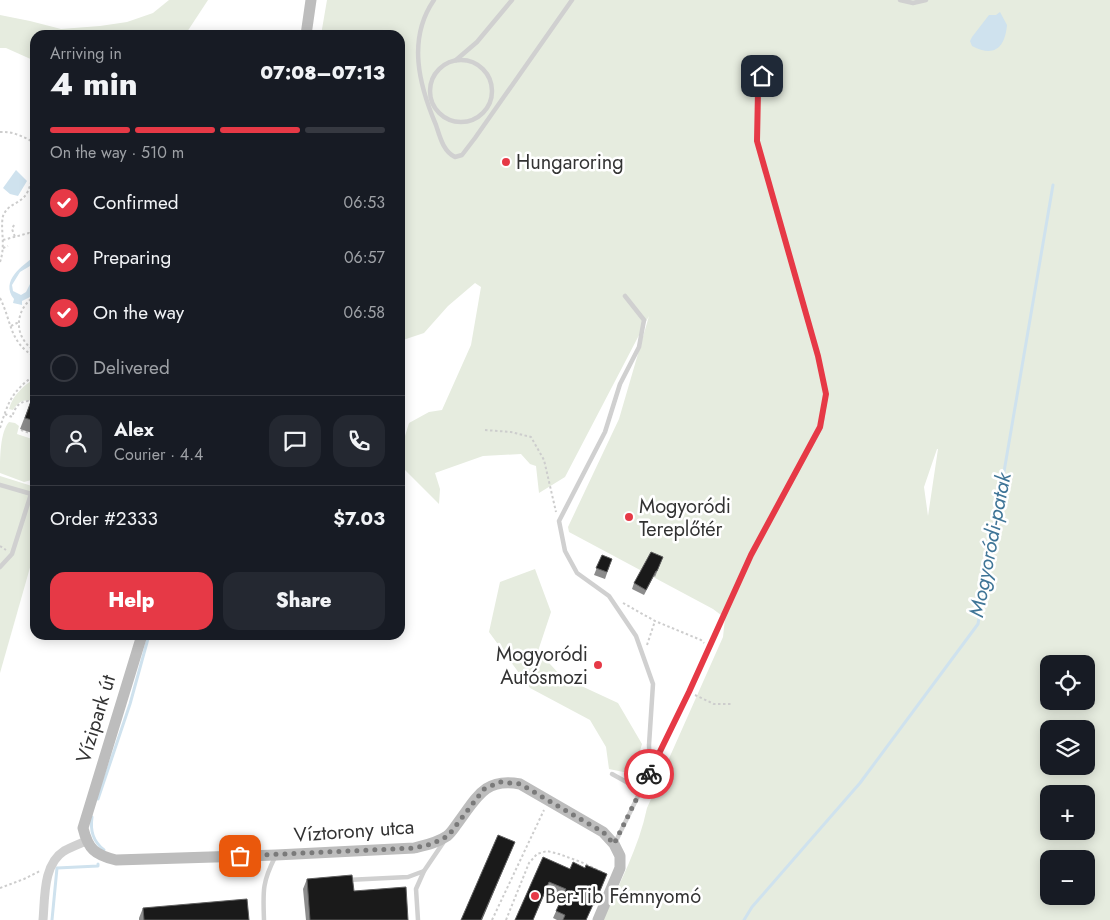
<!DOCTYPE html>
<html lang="en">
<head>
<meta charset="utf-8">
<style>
	:root { --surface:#171b24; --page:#242831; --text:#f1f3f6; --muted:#9ea1a6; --line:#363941; --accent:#e63946 }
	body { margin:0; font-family:Jost,sans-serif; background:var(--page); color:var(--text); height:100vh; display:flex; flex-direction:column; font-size:19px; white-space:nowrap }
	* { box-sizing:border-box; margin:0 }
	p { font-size:16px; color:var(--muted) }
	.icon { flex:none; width:28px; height:28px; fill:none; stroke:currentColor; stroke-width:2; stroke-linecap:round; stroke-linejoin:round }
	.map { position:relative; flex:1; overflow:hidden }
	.drawer { position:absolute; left:30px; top:30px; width:375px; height:610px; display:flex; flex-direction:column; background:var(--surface); border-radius:15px; box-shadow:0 2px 12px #0003 }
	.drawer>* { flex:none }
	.controls { position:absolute; left:1040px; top:655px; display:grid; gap:10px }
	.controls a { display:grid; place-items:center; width:55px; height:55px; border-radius:10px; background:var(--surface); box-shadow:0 2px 12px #0003; font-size:25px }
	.pin { position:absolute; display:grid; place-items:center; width:42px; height:42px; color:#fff; margin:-21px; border-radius:10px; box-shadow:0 2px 8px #0006 }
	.courier { position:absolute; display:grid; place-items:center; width:50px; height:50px; margin:-25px; border:4px solid #e63946; border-radius:50%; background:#fff; color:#222; box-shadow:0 1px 6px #0007 }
	.head em { font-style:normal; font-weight:800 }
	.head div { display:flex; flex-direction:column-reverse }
	.head { display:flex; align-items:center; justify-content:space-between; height:85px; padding:0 20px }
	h1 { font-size:32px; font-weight:800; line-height:38px }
	.bar { display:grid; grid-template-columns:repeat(4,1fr); gap:8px 5px; align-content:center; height:60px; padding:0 20px }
	.bar i { height:6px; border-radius:4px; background:var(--line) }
	.bar .on { background:var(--accent) }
	.bar p { grid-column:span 4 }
	.line { display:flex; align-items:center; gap:12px; padding:0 20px; border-top:1px solid var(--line) }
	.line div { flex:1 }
	.round { display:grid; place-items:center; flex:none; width:52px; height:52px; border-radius:15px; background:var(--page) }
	ol { padding:0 20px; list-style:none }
	li { display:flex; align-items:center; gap:15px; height:55px }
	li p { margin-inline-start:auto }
	li .icon { padding:5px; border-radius:50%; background:var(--accent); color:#fff; stroke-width:4 }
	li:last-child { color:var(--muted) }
	li i { width:28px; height:28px; border:2px solid var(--line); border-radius:50% }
	.button { display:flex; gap:10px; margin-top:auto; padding:10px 20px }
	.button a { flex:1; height:58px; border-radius:15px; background:var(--accent); color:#fff; font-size:20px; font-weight:800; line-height:58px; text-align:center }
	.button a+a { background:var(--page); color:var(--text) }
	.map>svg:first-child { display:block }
	.green { fill:#e6ecdf; fill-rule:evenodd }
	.water { fill:#cfe2ee }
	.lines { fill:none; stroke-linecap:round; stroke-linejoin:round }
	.stream { stroke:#cfe2ee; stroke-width:3 }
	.path { stroke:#cdcdcd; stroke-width:2; stroke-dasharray:2.5 2.5; stroke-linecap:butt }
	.lane { stroke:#d0d0d0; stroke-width:4.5 }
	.street { stroke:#d0d0d0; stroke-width:9 }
	.secondary { stroke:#bdbdbd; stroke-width:11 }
	.wall { fill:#8c8c8c }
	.shaded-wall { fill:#5f5f5f }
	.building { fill:#1a1a1a; stroke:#5f5f5f }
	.done { stroke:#7a7a7a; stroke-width:5; stroke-dasharray:0 9 }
	.route { stroke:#e63946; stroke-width:6 }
	.poi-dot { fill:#e63946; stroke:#fff; stroke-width:2 }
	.labels { text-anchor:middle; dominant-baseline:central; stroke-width:5; stroke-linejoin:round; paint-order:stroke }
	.poi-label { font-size:20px; fill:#333; stroke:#fff; text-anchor:start }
	.street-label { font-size:20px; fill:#333; stroke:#fff }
	.water-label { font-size:21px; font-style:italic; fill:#3f7597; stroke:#fff }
</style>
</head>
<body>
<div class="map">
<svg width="1110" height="920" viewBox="0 0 1110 920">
	<rect width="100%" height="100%" fill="#fff"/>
	<g class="green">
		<path d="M169,0h39l-23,35h-150v26l-29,-13h-6v-33l30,6 31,8 39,-3 27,-4 26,-9z"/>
		<path d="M327,0h783v920h-507c16,-36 36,-73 44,-112l76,-171 2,-19 -12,-9 -144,-77 -1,-5 51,-108 30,-103 -84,161 -26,16 -3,-27 -6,-2 -9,-10 -38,2 -48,17 5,16 -1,15 -37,-37 -1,-18 8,-26 20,-11 13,-2 29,-65 10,-58 -6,-4 -27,23 -24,27 -24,8v-306h-79zM937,449h1l-10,67 -4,-29zM1049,664h37v37h-37zM1049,729h37v37h-37zM1049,794h37v37h-37zM1049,859h37v37h-37z"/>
		<path d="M35,378v27l-6,-5c-8,0 -12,4 -16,10l-4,-1c4,-15 15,-23 26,-31z"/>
		<path d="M9,422l6,1 4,3 -2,8 18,6v39l-11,3 -24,-9c0,-15 0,-41 9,-51z"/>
		<path d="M0,476l35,11v63l-35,123z"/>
		<path d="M535,569l16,43 -13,39 24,26 56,26 24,41 -9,30 -24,-5 -3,-22 -16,-27 -60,-32 -41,-56 11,-50z"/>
	</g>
	<g class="water">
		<path d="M1000,12l7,13c-2,22 -12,33 -35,21l-2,-5 2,-4 17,-22h7z"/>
		<path d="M16,170l11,11 -9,15 -8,-2 -7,-6z"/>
		<path d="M35,256v7l-15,9 -8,13 1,6 8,4 5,-3 9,-18v8l-5,15 -8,4v4l-9,-2 1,-4c-14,-18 8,-33 21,-43z"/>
	</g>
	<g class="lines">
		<g class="stream">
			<path d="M98,799l32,-95 19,-69"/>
			<path d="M92,817c-2,14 1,24 12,33"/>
			<path d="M52,920l5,-52 41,-2v-2"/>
			<path d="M744,920l8,-13 108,-124 118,-159 75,-439"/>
		</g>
		<g class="path">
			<path d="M0,132c13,-1 24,5 35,11"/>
			<path d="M14,225l-2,4 3,8"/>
			<path d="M3,240l26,-7 6,3"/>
			<path d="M3,248l5,-2"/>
			<path d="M0,262c6,-17 0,-33 3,-46 5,-12 13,-11 20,-18 8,-7 9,-23 12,-33"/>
			<path d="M35,296c-21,14 -22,41 0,55"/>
			<path d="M0,298c12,24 9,44 35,59"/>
			<path d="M35,320l-4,7 4,11"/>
			<path d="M11,326l8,-4"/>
			<path d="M5,414l7,3c3,-9 6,-15 16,-16l2,2"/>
			<path d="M0,428c8,-26 12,-37 35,-53"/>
			<path d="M21,430l14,5"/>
			<path d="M485,430l26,2 20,5 13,23 12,52"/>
			<path d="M0,546l6,4"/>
			<path d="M623,603l32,18 46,19 3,3"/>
			<path d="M647,645l8,-24"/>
			<path d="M695,695l19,9h19"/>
			<path d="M0,888l24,-9 16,-8"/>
			<path d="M492,920l52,-110"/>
			<path d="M506,920l23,-57 8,-9 10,-3 12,3 22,8 21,10"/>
		</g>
		<g class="lane">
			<path d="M434,0c-27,39 -15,85 2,125 4,12 7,26 19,32l7,-2 13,-17 97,-138"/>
			<path d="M900,0l13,3 13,-3"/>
			<circle cx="461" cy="91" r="31"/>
			<path d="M456,60l21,-18 35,-42"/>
			<path d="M625,296l19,24 -5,27 -19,37 -15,48 -46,89 6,30 12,22 32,23 27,40 17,48 -4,61 1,25"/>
			<path d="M0,485l35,10"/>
			<path d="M0,567l12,-13 19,-60"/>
			<path d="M612,774l29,16"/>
			<path d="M615,843l74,-151 62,-137 70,-128 5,-33 -8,-38 -61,-215 1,-50 8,-31"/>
			<path d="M347,880l61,-3 16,-6"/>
			<path d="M264,920c-1,-29 -2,-37 11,-63"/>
			<path d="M418,920l-2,-31 8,-18 19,-28"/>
		</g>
		<path class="street" d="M43,920c2,-22 0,-56 21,-69 7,-4 15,-7 22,-10"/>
		<g class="secondary">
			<path d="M306,35l5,-35"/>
			<path d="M142,635l-59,193c5,21 12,27 33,32l160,-5 138,-7c12,-3 23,-5 33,-12 4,-3 7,-8 10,-12 19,-25 27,-47 63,-40l83,48 11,12 6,12v12l-22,52"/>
		</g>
	</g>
	<g class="wall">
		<path d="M31,401l4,1v32l-15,-5z"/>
		<path d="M602,555l10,4 -7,20 -11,-4z"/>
		<path d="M663,557l-8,20 -1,-1 -10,19 -12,-6 2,-6z"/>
		<path d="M543,857l27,12 15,-1 22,6 -13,32 -1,-1 -7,15h-29l-4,-2 10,-22 -16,-7 -14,31h-18z"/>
		<path d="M307,879l47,12 54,29h-102l-3,-31z"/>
		<path d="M143,908l106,12h-110v-2z"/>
	</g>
	<path class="shaded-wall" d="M515,842l-33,78h-1z"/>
	<g class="building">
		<path d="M31,401l4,1v19l-10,-3z"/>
		<path d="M651,552l12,5 -6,14h-1l-10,19 -12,-7z"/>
		<path d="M602,555l10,4 -5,13 -11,-4z"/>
		<path d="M498,835l17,7 -34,78h-20z"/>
		<path d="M543,857l27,12 3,-7 12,6 1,-3 21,9 -10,24h-1l-10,22h-23l2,-5 -9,-4 10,-22 -17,-7 -16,38h-18z"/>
		<path d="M352,875l2,16 52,-4 2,33h-98l-3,-41z"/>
		<path d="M247,899l2,21h-105l-1,-12z"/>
	</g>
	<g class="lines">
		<path class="done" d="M240,856l174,-8 18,-4 16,-8 36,-47 16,-7 20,2 83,48 11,12 35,-70"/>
		<path class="route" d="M649,774l40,-82 62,-137 69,-128 6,-33 -8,-38 -61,-215 1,-50 4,-15"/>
	</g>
	<g class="poi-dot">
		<circle cx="506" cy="162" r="5"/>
		<circle cx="629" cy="517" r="5"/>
		<circle cx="598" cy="665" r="5"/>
		<circle cx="535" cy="896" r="5"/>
	</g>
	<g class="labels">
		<g class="poi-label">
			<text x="516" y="162">Hungaroring</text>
			<text x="639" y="506">Mogyoródi<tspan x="639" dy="23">Tereplőtér</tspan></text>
			<text x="588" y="654" text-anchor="end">Mogyoródi<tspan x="588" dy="23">Autósmozi</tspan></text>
			<text x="545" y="896">Ber-Tib Fémnyomó</text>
		</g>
		<g class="street-label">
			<text transform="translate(96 719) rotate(-73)">Vízipark út</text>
			<text transform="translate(354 831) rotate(-4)">Víztorony utca</text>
		</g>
		<g class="water-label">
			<text transform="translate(990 545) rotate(-79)">Mogyoródi-patak</text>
		</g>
	</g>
</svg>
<div class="controls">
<a><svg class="icon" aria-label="locate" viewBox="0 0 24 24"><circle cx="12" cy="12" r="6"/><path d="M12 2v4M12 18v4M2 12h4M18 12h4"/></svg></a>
<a><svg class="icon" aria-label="layers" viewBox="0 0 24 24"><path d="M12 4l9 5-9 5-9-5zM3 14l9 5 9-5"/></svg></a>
<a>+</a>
<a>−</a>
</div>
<div class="pin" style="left:240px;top:856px;background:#ea580c"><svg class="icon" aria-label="bag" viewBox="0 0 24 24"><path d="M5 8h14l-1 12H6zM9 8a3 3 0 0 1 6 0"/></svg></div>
<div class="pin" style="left:762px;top:76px;background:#1f2937"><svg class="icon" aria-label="home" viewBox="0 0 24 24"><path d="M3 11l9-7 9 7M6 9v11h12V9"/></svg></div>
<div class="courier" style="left:649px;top:774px"><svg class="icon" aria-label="bike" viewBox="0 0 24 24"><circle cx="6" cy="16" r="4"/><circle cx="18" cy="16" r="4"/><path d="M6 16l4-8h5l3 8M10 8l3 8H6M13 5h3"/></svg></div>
<section class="drawer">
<div class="head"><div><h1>4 min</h1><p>Arriving in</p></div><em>07:08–07:13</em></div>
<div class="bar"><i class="on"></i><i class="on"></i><i class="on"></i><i></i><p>On the way · 510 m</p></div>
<ol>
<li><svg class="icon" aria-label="check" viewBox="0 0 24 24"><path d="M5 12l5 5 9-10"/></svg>Confirmed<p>06:53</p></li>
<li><svg class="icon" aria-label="check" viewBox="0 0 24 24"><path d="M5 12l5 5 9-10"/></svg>Preparing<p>06:57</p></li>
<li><svg class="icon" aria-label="check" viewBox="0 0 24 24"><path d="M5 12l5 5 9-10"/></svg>On the way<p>06:58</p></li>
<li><i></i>Delivered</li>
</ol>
<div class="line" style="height:90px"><a class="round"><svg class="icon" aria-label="person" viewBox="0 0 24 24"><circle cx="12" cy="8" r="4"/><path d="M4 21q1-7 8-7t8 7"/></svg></a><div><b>Alex</b><p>Courier · 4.4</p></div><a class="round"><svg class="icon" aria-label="chat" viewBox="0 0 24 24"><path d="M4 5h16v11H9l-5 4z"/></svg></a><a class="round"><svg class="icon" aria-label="phone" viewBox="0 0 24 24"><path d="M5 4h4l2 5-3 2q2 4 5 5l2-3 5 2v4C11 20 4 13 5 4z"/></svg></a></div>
<div class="line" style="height:65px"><div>Order #2333</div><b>$7.03</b></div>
<div class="button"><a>Help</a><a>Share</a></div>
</section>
</div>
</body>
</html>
